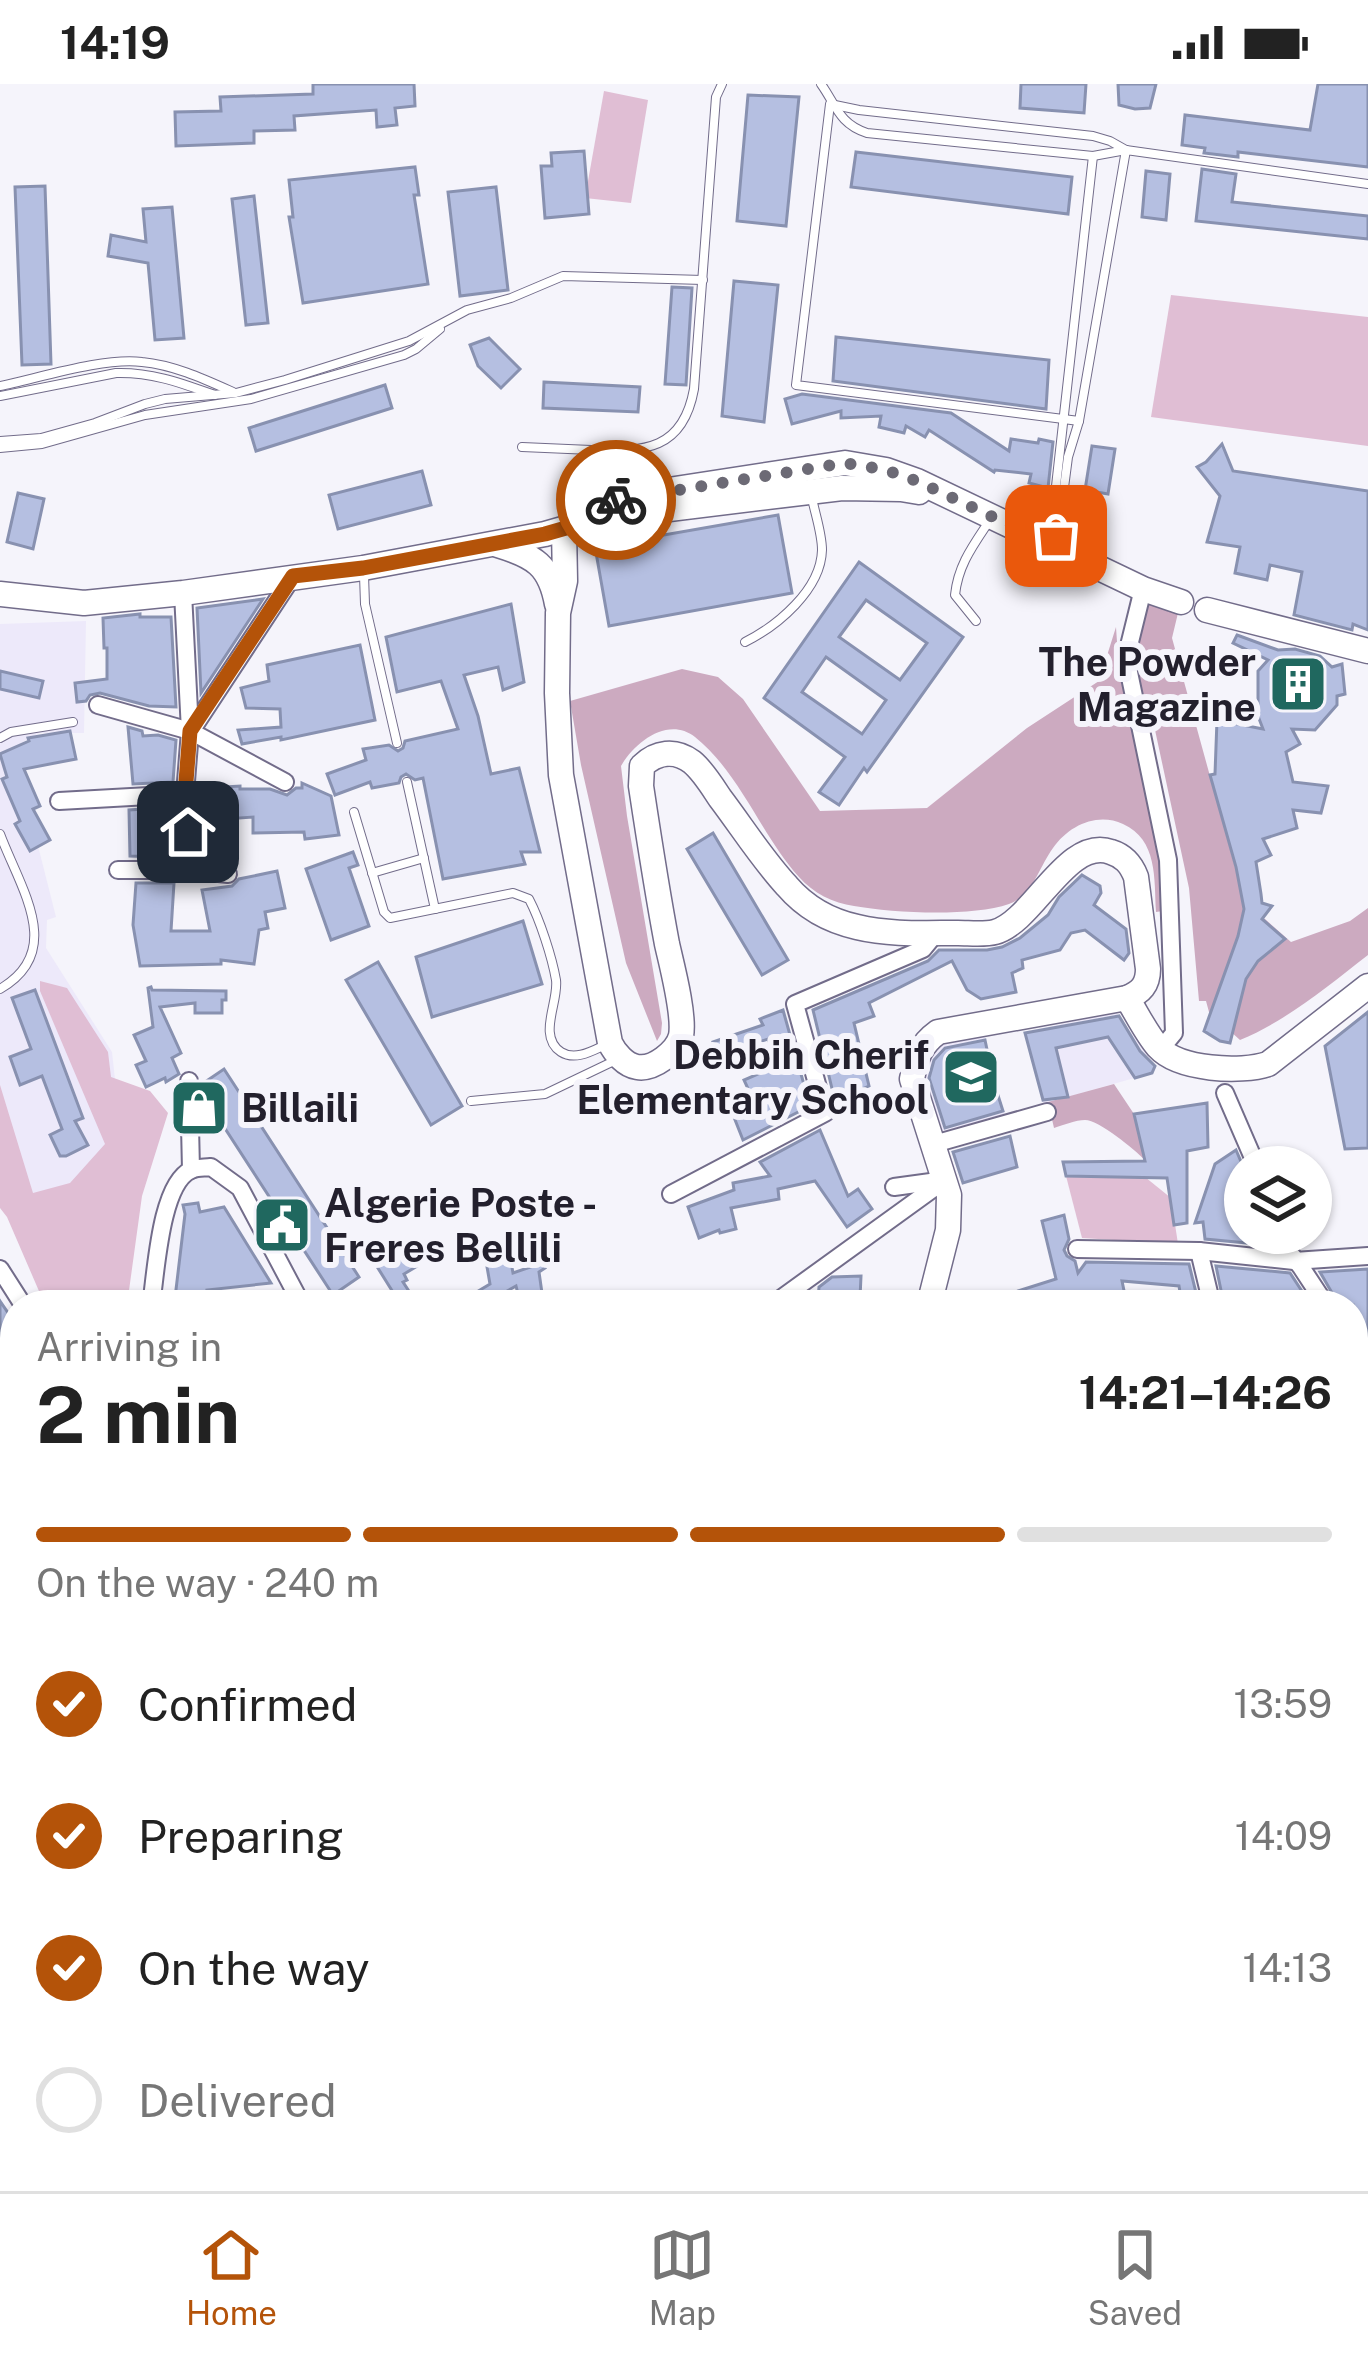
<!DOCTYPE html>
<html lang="en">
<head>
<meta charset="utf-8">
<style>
	:root { --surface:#fff; --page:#f2f2f2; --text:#222; --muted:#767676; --line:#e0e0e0; --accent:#b45309 }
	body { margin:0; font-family:"Public Sans",sans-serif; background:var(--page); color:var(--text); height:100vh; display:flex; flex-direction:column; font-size:45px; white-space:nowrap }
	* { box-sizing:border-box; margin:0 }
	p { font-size:39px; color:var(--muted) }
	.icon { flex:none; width:66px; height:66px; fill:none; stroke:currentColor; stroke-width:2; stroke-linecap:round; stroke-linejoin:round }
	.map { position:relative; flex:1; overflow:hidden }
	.sheet { position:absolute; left:0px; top:1206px; width:1368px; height:903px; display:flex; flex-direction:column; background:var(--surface); border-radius:48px 48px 0 0; box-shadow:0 3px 9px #0004 }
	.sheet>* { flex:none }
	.buttons { position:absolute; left:1224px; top:1062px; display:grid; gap:24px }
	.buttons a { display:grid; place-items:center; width:108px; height:108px; border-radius:50%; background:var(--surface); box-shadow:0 3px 9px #0004; font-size:60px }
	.pin { position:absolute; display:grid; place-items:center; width:102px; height:102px; color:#fff; margin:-51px; border-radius:24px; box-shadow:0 6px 18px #0006 }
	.courier { position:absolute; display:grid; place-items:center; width:120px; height:120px; margin:-60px; border:9px solid #b45309; border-radius:50%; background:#fff; color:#222; box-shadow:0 3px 15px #0007 }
	.summary em { font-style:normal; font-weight:700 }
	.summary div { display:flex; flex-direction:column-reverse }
	.summary { display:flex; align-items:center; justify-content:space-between; height:204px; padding:0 36px }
	h1 { font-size:78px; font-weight:700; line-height:90px }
	.bar { display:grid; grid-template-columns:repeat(4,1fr); gap:18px 12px; align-content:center; height:144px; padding:0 36px }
	.bar i { height:15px; border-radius:9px; background:var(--line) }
	.bar .selected { background:var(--accent) }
	.bar p { grid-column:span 4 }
	ol { padding:0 36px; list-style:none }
	li { display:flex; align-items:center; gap:36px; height:132px }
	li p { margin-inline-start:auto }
	li .icon { padding:12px; border-radius:50%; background:var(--accent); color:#fff; stroke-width:4 }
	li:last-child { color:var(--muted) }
	li i { width:66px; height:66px; border:6px solid var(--line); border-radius:50% }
	.status { display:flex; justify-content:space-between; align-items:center; height:84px; padding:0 60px; background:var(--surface); direction:ltr }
	.status svg { height:33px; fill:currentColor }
	.dock { display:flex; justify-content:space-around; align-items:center; height:168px; border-top:3px solid var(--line); background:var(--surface); font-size:33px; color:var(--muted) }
	.dock a { display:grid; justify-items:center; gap:6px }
	.dock .selected { color:var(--accent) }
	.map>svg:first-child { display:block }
	.built { fill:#ede9fa }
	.green { fill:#e0bed4 }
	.forest { fill:#ccaac0 }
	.building { fill:#b5bfe1; stroke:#8891b0; stroke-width:3; fill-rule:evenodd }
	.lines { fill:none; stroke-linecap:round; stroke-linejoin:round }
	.lane-casing { stroke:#726c8a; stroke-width:10 }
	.street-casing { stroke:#726c8a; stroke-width:20 }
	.secondary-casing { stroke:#726c8a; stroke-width:27 }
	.lane { stroke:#fff; stroke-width:8 }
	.street { stroke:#fff; stroke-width:16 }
	.secondary { stroke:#fff; stroke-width:24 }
	.done { stroke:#6c6a75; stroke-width:12; stroke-dasharray:0 21.6 }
	.route { stroke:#b45309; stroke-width:15 }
	.labels { text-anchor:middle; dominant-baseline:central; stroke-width:12; stroke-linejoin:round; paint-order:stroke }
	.poi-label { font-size:39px; font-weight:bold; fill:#23202d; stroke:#f5f4fb; text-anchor:end }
</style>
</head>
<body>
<div class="status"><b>14:19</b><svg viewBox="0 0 49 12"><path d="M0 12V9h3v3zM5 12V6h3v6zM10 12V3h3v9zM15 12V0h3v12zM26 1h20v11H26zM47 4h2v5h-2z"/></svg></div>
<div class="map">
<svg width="1368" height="2107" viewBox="0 0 1368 2107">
	<rect width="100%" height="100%" fill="#f5f4fb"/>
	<g class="built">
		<path d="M86,537l-2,112h-45l-34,19 29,78 22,87 -9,3 -1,28 66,104 10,91 -20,152 -102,-97v-574z"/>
		<path d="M1116,928l39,53 -3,8 -109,31 -18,-72z"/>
		<path d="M985,953l20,80 -61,17 -12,-29 -9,-37 17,-24z"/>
	</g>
	<g class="green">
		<path d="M604,7l44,9 -17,103 -46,-5z"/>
		<path d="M1171,211l197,22v129l-217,-29z"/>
		<path d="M40,897l27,7 41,64 3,25 39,14 18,22 -26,83 -15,109h-82l-38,-88 -7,-9v-123l33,108 37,-10 35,-39 -65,-153z"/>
		<path d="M1066,1092l79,1 26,21 7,46 -96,-6z"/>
	</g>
	<g class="forest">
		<path d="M1147,520l31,9 -6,25 74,269 11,5 34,30 59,-21 18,-13v47c-40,31 -80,65 -128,85l-31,-28 -3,-11h-7l-10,-113 -37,-172 -17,-37 4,-45z"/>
		<path d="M1116,543l3,45 43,188 1,51 -7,1c-2,-33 2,-72 -33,-88 -25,-12 -54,1 -70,24 -14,19 -20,47 -44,56 -38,13 -115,9 -155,2 -21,-3 -41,-13 -55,-29 -38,-42 -59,-104 -104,-140 -27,-21 -60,5 -74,29l6,50 35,207 -1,11 -4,7 -31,-78 -45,-198 -11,-64 112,-32 36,8 25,22 77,112 107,-3 100,-80 72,-47z"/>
		<path d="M1114,1000l20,30 11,46c-10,-10 -46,-40 -60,-40 -9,0 -22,5 -31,8l-6,-26z"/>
	</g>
	<g class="building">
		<path d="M313,0h101l1,22 -20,2 2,17 -20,2 -1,-17 -82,6 1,14 -41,1v12l-78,3 -1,-34 46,-1 -1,-14 93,-3z"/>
		<path d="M1021,0h65l-2,29 -64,-5z"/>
		<path d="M1118,0h38l-6,24 -15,1 -16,-4z"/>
		<path d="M1318,0h50v83l-130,-15v5l-34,-4 1,-5 -23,-3 3,-30 125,15z"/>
		<path d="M748,11l51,2 -13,129 -49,-5z"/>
		<path d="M584,67l5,63 -44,4 -4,-52h11l-1,-13z"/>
		<path d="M856,68l216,25 -4,37 -217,-27z"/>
		<path d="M415,83l4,28h-5l14,89 -125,19 -14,-86h4l-4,-37z"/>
		<path d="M1202,85l34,5 -4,28 136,14v23l-172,-18z"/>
		<path d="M1146,87l24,3 -4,46 -24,-3z"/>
		<path d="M45,102l6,178 -29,1 -7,-178z"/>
		<path d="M496,103l12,103 -48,6 -12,-104z"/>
		<path d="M254,112l14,127 -22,2 -14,-126z"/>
		<path d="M172,123l12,131 -29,2 -7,-77 -40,-7 3,-21 35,7 -3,-33z"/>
		<path d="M734,197l44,4 -14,137 -42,-6z"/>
		<path d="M672,203l20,1 -6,97 -21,-1z"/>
		<path d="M836,253l213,23 -3,49 -213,-28z"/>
		<path d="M489,254l31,31 -19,19 -23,-22 -8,-21z"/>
		<path d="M544,298l96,5 -2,25 -95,-4z"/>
		<path d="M385,301l7,23 -136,43 -7,-23z"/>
		<path d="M802,310l149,19 58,38 2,-12 27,4 1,-4 14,3 -5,46 -19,-5 2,-9 -36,-4 -1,2 -65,-42 -4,7 -19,-11 -2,7 -25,-6 2,-11 -40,2v-7l-49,13 -7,-25z"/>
		<path d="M1222,360l11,27 135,20v139l-15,-6 -1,6 -58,-15 8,-43 -32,-7 -3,15 -32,-7 5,-26 -33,-5 13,-46 -23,-29 9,-5z"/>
		<path d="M1092,362l23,3 -7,45 -23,-4z"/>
		<path d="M422,387l9,34 -93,24 -9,-34z"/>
		<path d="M18,409l26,6 -11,50 -26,-7z"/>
		<path d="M778,431l14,78 -183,33 -14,-79z"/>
		<path d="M859,478l104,75 -96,135 -3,-4 -25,37 -20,-13 26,-35 -81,-59zM866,516l61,43 -27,37 -61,-43zM826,573l60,43 -24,34 -60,-42z"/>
		<path d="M263,515l-62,94 -4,-85z"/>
		<path d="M511,520l13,78 -21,8 -5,-23 -34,8 14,41 13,58 28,-6 21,84h-19l4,12 -82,15 -20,-101 -8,2 -9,-6 -5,3 -2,6 -27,5 -2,-6 -35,13 -8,-21 39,-14 -3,-11 26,-4 9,6 5,-3 2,-7 53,-12 -17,-48 -44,11 -11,-55z"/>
		<path d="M140,530v3h31l5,90 -27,-1 -49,-13 -10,2 -4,6 -9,1 -2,-19 32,-4v-31h-3l-1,-30z"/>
		<path d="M1237,551l41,15 17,-1 25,7 12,11 10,-3 3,30 -8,2v9l-22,25 -23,-1 8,15 -14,8 7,30 35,4 -7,27 -28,-3 4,18 -34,11 8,16 -15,7 5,32 1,9 10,3 -10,13 23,20 -27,22 -12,18 -16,64 -10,-2 -16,-10 34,-95 6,-27 -8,-42 -26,-92 5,-1 2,-54 46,9 -5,-13v-45l10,-11 -35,-17z"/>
		<path d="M360,561l15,75 -94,20v-3l-39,7 -4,-14 43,-3 -1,-18 -34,-1 -5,-20 28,-7 -2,-16z"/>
		<path d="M0,587l43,10 -4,17 -39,-9z"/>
		<path d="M128,643l14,4 1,5 15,-1 18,5 -3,42 -40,2z"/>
		<path d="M70,647l6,28 -52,10 16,37 -7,3 17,31 -20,11 -15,-27 5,-3 -18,-42 5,-2 -7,-23 29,-13 -1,-3z"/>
		<path d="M302,699l29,13 8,39 -34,4 -1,-7 -51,1v-16l-42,3 -3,-32 32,-2v3h30l17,6 9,-7h6z"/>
		<path d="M173,723l2,29 -17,1v20l-28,-1 -1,-46z"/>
		<path d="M713,749l75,127 -26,15 -75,-126z"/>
		<path d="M353,768l5,13 -9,3 20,58 -38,14 -25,-71z"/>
		<path d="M277,787l8,37 -20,4 3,16 -9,2 -5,34 -33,-4v4l-81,2 -7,-41 3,-42h38l-3,48h39l-8,-41 30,-4 7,-7z"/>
		<path d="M1082,791l18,11 1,7 -7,12 32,24 3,24 -5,7 -39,-30 -14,3 -11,17 -38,10 1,8 -11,5 4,19 -35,7 -14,-9 -15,-29 -83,42 5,13 -20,7 15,63 -34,15 -22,-91 115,-49 11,-11h48l15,-3 18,-9 28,-23 11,-18z"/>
		<path d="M523,837l19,63 -110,33 -16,-60z"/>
		<path d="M378,878l84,144 -31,19 -85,-145z"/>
		<path d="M151,903l1,3 74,1v9h-4v13h-27v-10l-35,4 21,46 -9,5 7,16 -13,8 -1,-4 -19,9 -10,-22 10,-4 -12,-26 19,-8 -5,-39z"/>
		<path d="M35,906l48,128 -8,3 13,24 -22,11h-6l-10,-21 12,-6 -20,-53 -22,9 -10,-28 21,-8 -19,-51z"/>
		<path d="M783,926l27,96 -67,34 -15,-38 22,-9 -6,-13 35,-15 -11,-26 -50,17 -5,-14 50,-17 -3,-6z"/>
		<path d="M1368,928v136l-23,1 -20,-103z"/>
		<path d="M1119,932l21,35 15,15 -3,7 -17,5 -27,-41 -52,11 12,49 -25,3 -18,-67z"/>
		<path d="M985,956l4,19 -41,8 12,33 36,-11 7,22 -58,17 -16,-50 5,-18 11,-12z"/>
		<path d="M224,985l135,208 -26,18 -131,-202v-9z"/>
		<path d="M1207,1019l1,44 -21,4v72l-13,2 -7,-47 -101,-2 -3,-14 82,-1 -11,-47z"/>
		<path d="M820,1046l28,66 10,-7 14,20 -25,18 -32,-46 -37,8 1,10 -48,9 5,21 -16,4 -1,-3 -20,8 -11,-31 46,-17 -1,-7 37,-7 -10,-14z"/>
		<path d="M1010,1052l7,31 -54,16 -10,-31z"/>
		<path d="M1236,1066l9,21v62h16l7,12 -63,-6 -2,-17 -8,1 20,-59z"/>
		<path d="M198,1119l2,9 24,-5 47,76 -64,7 1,7 -33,1 10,-84 -2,-9z"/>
		<path d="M1064,1131l5,24 -5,11 3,6 8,5 3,12 8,-11 103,2 10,41h-17l-3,-19 -57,-5 5,24h-29l-2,-9 -30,9h-82l-1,-3 73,-23 -14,-58z"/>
		<path d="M507,1156l6,33 29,-10 3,5 -6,4 3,21 -23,5 -3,-12 -34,19 -7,-12 15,-9 -7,-40z"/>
		<path d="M407,1162l12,19 -15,9 3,6 -4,2 15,23h-17l-25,-40z"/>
		<path d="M1216,1182l74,7 21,32h-87z"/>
		<path d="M1368,1185v76l-15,-25v-15h-14l-19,-33z"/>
		<path d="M861,1192l-1,22 -42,2 1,-13 13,-10z"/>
		<path d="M0,1217l15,22v73l-7,-12 -8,-3z"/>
		<path d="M1353,1316l15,32v188l-15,2z"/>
		<path d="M1368,1566v184l-15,6v-185z"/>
		<path d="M0,1591l5,14 10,4v53l-15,9z"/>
		<path d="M15,1693v112l-15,9v-112z"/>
		<path d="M15,1913v62l-15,9v-55z"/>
		<path d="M1368,1918v48l-8,5 8,27v76l-15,-31v-119z"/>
		<path d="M15,2006v101h-15v-92z"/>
	</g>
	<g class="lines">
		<defs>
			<g id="lane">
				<path d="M821,0c15,21 18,40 46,49l226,23 33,-6"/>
				<path d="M0,302c39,-8 104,-29 142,-24 32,3 62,17 91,30"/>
				<path d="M0,312l116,-23c36,-1 65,10 99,22"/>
				<path d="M1079,337l-283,-36 34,-281 29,6 234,26 17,5 16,9"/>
				<path d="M0,357l41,-3 54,-15 50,-19 20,-5 71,-6 49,-13 124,-39 58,-31 44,-12 52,-22 140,4"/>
				<path d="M522,363c23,1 46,2 69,3 54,2 92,0 103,-61l22,-292 6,-13"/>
				<path d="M0,364l42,-4 103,-29 106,-16 153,-44 12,-6 24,-20"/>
				<path d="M1040,448l11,-15 3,-13 39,-348"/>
				<path d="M1057,457l11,-84 11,-36 47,-271 242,34"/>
				<path d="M364,491l1,29 32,139"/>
				<path d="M976,537l-21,-26c3,-29 17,-48 33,-72"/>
				<path d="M745,558c32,-16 76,-52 77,-92 0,-18 -8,-39 -11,-57"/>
				<path d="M0,654l11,-6 62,-10"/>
				<path d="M407,698l28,127"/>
				<path d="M354,728l30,100 6,6 123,-25 16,6c11,21 23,58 27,81 3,22 -19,56 5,72 14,9 31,-1 44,-7"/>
				<path d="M0,750c20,54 66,117 0,155"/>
				<path d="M372,789l52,-15"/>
				<path d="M471,1017l74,-7 69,-33"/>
				<path d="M1255,2107l18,-13"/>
			</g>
			<g id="street">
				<path d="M1143,505l-17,69 42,202 6,173 -14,17"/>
				<path d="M183,509l7,138 -5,63 5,76"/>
				<path d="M98,621l92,26 95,51"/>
				<path d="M191,647l102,-155"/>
				<path d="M59,717l126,-7"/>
				<path d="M118,786h72l38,4"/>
				<path d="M189,997l2,89"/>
				<path d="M1225,1009l32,74"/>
				<path d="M934,1060l113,-32"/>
				<path d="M894,1103l44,-6"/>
				<path d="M671,1110l154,-81 -30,-109 128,-55 13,-16"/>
				<path d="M1274,1149l27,34 25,38"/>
				<path d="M1077,1165l122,2 95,10 74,-5"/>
				<path d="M1199,1167l13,54"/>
				<path d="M0,1185l23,36"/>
				<path d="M151,1221c5,-31 9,-121 40,-135 6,-3 13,-2 20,-3l29,21 62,117"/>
				<path d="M772,1221l173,-125"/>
				<path d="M1353,1268l15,29"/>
				<path d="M0,1310l15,32"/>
				<path d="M0,1447l15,-9"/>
				<path d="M0,1509l15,-6"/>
				<path d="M0,1546l15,51"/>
				<path d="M0,1690l15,-16"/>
				<path d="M1353,1770l15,-7"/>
				<path d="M1353,1812l15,-3"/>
				<path d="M0,1832l15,-15"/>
				<path d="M0,2003l15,-16"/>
				<path d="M1353,2071l15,35"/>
				<path d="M311,2094l1,13"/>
				<path d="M734,2094l3,13"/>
				<path d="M1049,2094l1,13"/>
				<path d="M1149,2094l2,13"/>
				<path d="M1246,2094l4,13"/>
				<path d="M425,2107l14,-13"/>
				<path d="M559,2107l42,-13"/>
			</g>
			<g id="secondary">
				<path d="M596,434l246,-30 59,1 18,3"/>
				<path d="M564,445l1,52 -7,32 -1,80 4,82 49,268c5,10 15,22 27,24 16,3 40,-15 44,-31 4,-21 -9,-70 -14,-92 -10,-53 -18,-105 -26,-158l1,-20c14,-14 33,-17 50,-4 11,9 20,24 28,36 22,29 42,61 67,88 18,21 43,35 70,41 33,8 68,6 101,6 11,0 26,2 37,-1 39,-11 72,-96 116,-80 13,4 20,12 25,25l12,92c0,16 -7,23 -21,29l-189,34c-18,13 -22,26 -26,47l37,116 -1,35 -19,75"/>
				<path d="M498,461c36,11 52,20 59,59"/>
				<path d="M0,510l84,9 99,-10 180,-25 182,-34 28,-8 50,-29 222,-34 41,7 31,11 226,108 38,13"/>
				<path d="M1207,526l161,41"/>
				<path d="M1127,914c10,16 19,35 31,49 21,23 83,26 110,17l100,-78"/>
				<path d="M885,2094l23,13"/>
				<path d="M138,2107l11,-13"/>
			</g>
		</defs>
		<use href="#lane" class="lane-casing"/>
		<use href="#street" class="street-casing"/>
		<use href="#secondary" class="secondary-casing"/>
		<use href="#lane" class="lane"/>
		<use href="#street" class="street"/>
		<use href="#secondary" class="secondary"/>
	</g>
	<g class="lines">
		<path class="done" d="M616,416l229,-37 41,7 31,11 141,67 -2,-12"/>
		<path class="route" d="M188,748l-3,-38 5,-63 103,-155 70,-8 182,-34 28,-8 43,-26"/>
	</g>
	<defs>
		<symbol id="building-square" viewBox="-11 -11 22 22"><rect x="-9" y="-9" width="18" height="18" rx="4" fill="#20685f" stroke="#f5f4fb"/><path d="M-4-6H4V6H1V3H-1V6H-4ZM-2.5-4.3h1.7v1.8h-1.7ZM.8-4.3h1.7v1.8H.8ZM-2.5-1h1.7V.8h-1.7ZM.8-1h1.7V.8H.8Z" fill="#fff"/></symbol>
		<symbol id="school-square" viewBox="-11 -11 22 22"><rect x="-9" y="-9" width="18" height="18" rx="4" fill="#20685f" stroke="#f5f4fb"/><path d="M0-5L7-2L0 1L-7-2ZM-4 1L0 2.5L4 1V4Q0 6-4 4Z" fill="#fff"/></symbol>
		<symbol id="shop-square" viewBox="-11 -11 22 22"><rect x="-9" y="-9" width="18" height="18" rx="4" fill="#20685f" stroke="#f5f4fb"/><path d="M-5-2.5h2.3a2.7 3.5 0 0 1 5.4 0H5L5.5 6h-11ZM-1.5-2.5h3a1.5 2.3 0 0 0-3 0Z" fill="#fff"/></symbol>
		<symbol id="civic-square" viewBox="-11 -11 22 22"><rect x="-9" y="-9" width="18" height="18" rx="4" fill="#20685f" stroke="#f5f4fb"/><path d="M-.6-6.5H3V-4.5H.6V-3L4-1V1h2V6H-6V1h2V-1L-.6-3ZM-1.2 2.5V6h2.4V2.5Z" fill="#fff"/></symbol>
	</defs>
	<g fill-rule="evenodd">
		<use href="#building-square" x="1265" y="567" width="66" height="66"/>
		<use href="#school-square" x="938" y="960" width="66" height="66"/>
		<use href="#shop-square" x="166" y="991" width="66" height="66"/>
		<use href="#civic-square" x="249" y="1108" width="66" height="66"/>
	</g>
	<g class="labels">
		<g class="poi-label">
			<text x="1256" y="578">The Powder<tspan x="1256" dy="45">Magazine</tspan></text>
			<text x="929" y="971">Debbih Cherif<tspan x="929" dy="45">Elementary School</tspan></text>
			<text x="241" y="1024" text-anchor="start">Billaili</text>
			<text x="324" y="1119" text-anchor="start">Algerie Poste -<tspan x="324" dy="45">Freres Bellili</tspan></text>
		</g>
	</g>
</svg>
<div class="buttons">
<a><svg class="icon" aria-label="layers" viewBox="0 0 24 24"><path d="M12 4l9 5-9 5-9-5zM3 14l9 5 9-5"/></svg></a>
</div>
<div class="pin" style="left:1056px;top:452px;background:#ea580c"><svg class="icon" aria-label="bag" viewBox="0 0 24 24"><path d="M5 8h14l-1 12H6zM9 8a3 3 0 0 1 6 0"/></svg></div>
<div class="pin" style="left:188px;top:748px;background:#1f2937"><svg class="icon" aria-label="home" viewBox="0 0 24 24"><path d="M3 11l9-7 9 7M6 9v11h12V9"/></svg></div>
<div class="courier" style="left:616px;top:416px"><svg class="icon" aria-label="bike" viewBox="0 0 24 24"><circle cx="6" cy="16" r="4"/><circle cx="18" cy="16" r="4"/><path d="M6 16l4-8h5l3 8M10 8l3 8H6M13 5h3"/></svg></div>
<section class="sheet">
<div class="summary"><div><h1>2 min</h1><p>Arriving in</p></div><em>14:21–14:26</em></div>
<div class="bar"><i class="selected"></i><i class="selected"></i><i class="selected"></i><i></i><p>On the way · 240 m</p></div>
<ol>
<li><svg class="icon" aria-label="check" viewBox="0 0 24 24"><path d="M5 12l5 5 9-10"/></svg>Confirmed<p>13:59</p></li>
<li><svg class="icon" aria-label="check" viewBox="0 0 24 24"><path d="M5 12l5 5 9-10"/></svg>Preparing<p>14:09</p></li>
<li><svg class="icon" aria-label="check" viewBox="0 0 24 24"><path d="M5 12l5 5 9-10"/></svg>On the way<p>14:13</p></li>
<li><i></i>Delivered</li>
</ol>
</section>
</div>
<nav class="dock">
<a class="selected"><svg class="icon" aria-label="home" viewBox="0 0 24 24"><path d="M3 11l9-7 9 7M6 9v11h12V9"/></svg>Home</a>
<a><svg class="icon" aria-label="map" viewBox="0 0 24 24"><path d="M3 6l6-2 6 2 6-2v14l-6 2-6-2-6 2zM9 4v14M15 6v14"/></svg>Map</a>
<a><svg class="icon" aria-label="saved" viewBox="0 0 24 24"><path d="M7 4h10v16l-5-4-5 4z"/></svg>Saved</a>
</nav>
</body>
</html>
